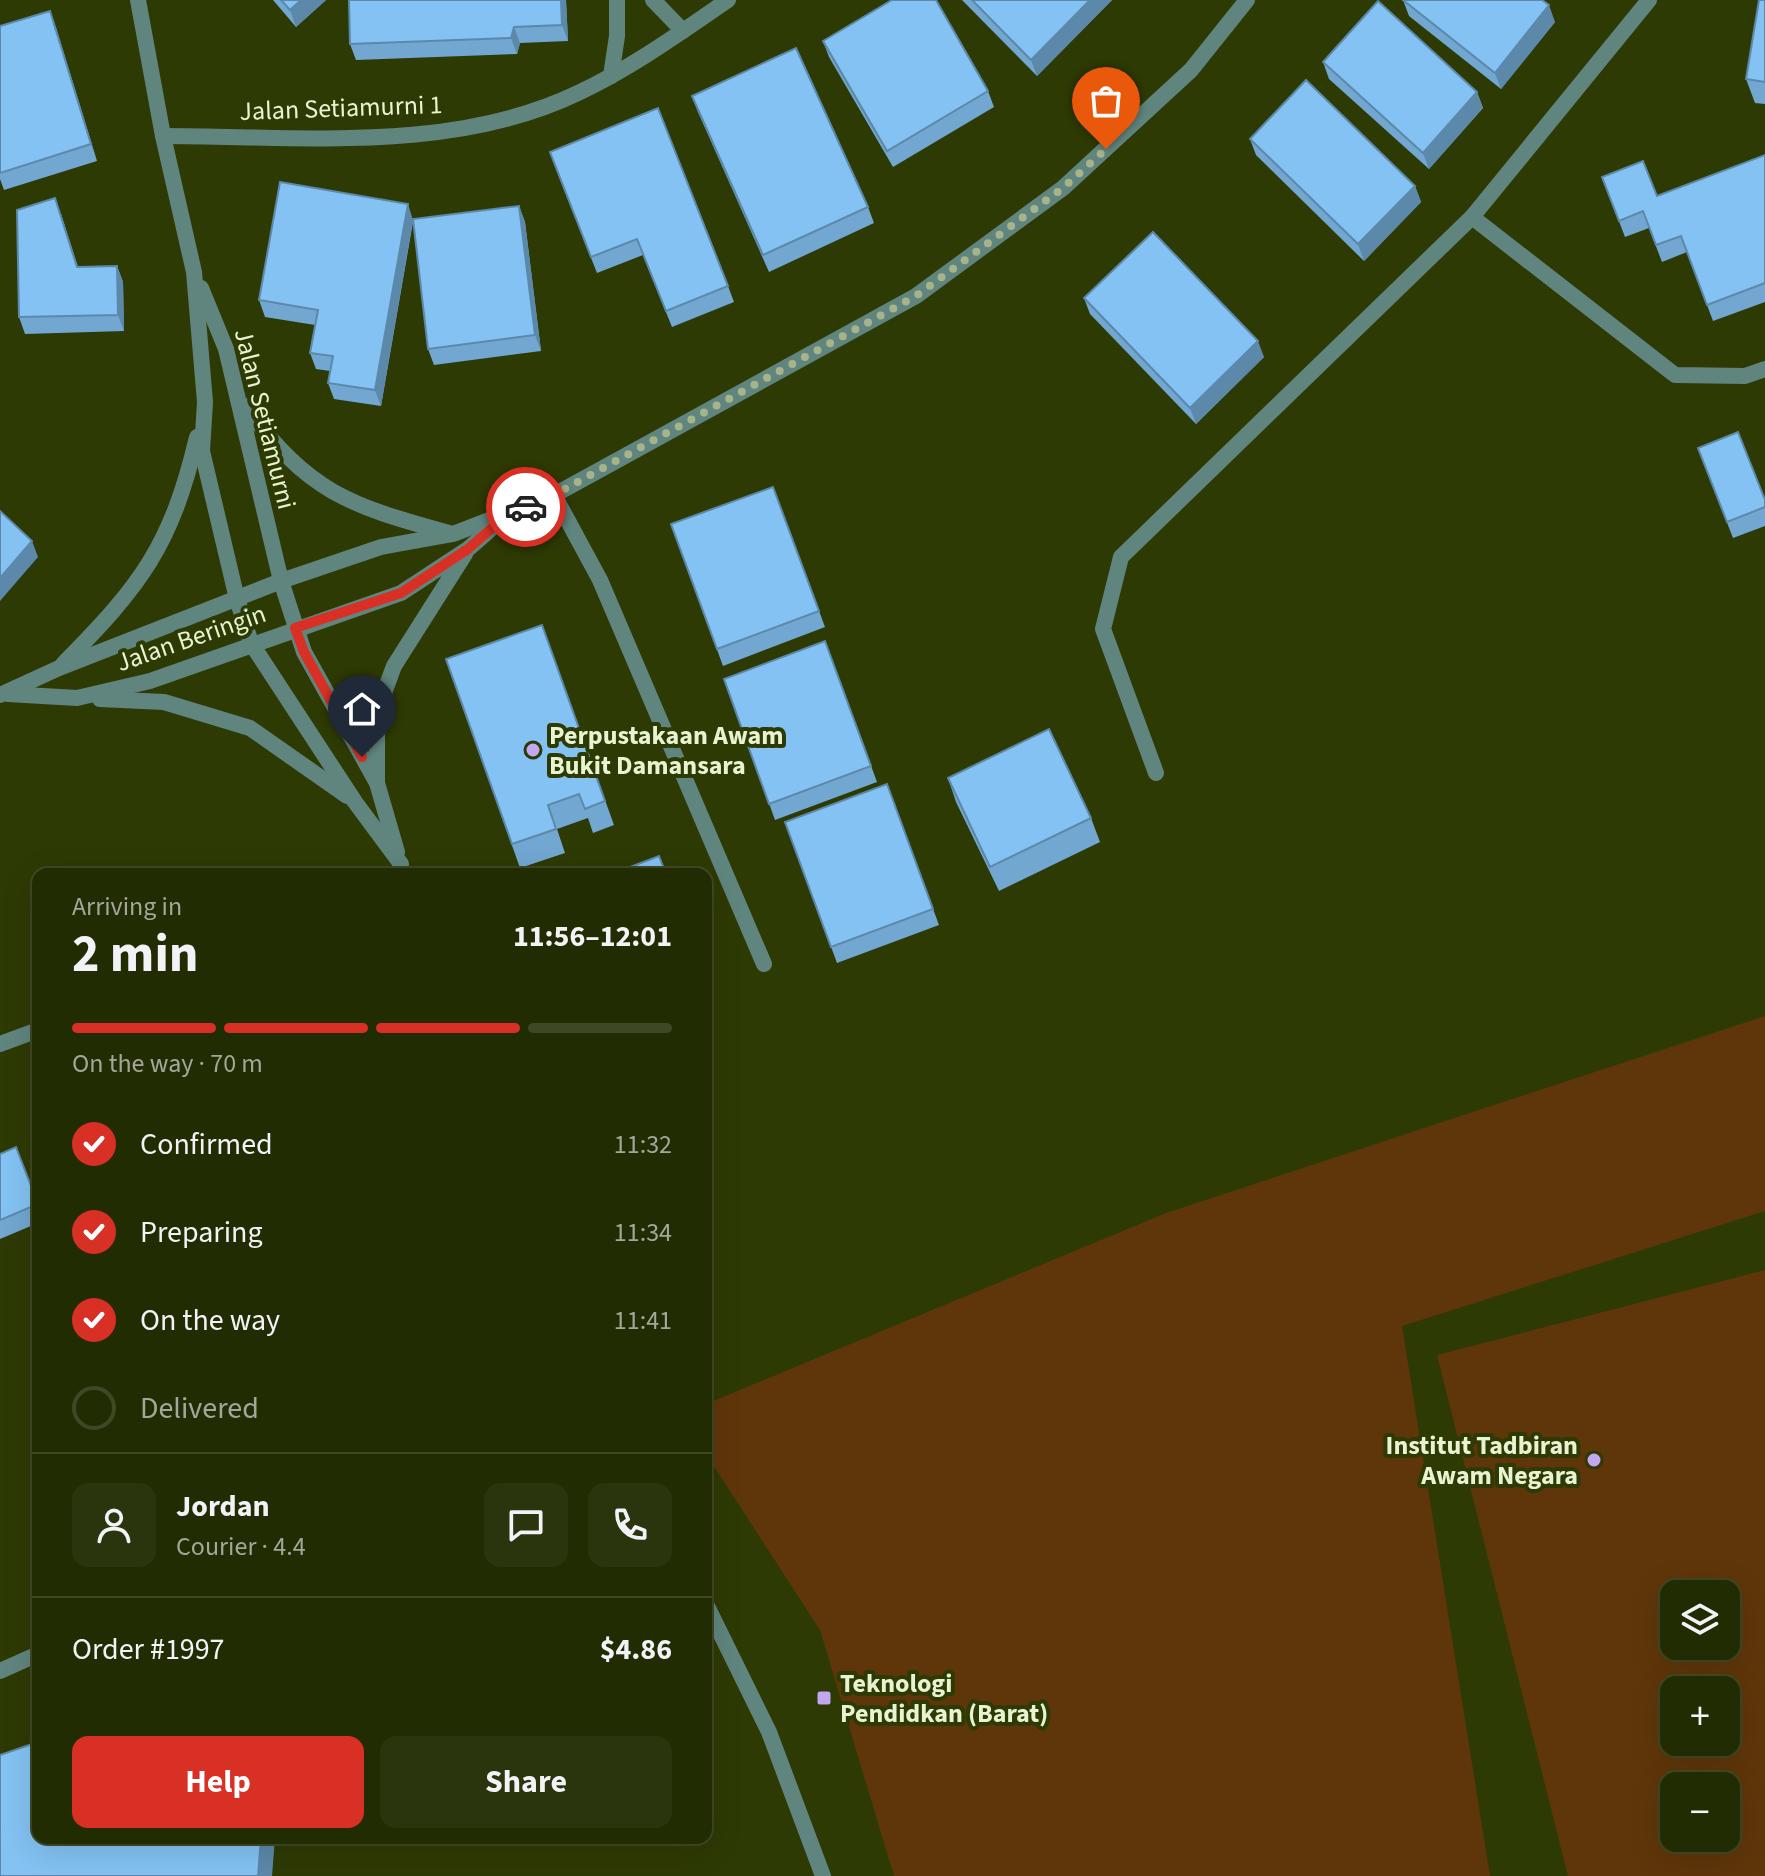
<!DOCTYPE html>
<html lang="en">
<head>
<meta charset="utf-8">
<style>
	:root { --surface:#222c03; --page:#2a340d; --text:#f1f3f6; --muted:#a2a79a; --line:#3f4825; --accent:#d93025 }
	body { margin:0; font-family:"Source Sans 3",sans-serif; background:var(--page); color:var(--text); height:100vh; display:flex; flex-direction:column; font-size:30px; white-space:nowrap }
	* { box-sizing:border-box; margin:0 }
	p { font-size:26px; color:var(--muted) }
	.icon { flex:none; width:44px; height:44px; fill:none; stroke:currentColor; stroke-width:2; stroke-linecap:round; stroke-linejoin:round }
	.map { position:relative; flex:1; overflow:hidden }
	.side { position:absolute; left:32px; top:868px; width:680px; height:976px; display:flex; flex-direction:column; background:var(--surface); border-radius:16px; box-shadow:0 8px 32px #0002,0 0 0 2px var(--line) }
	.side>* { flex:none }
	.controls { position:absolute; left:1660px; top:1580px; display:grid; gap:16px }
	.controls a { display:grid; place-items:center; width:80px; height:80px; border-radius:16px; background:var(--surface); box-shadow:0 8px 32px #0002,0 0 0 2px var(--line); font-size:40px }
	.pin { position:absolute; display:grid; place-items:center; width:68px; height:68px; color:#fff; margin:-82px -34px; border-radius:50% 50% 50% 0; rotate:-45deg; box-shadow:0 0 8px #0007 }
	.pin .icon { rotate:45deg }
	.courier { position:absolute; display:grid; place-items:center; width:80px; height:80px; margin:-40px; border:6px solid #d93025; border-radius:50%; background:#fff; color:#222; box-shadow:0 2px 10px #0007 }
	.summary em { font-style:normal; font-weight:700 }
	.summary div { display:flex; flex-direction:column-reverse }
	.summary { display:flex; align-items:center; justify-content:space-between; height:136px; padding:0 40px }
	h1 { font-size:52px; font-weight:700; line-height:60px }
	.bar { display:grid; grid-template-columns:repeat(4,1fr); gap:12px 8px; align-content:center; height:96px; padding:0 40px }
	.bar i { height:10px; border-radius:6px; background:var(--line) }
	.bar .on { background:var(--accent) }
	.bar p { grid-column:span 4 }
	.line { display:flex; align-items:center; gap:20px; padding:0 40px; border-top:2px solid var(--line) }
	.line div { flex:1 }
	.round { display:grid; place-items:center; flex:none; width:84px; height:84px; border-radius:16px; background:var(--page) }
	ol { padding:0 40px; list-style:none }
	li { display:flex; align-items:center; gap:24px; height:88px }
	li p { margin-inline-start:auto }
	li .icon { padding:8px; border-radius:50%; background:var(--accent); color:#fff; stroke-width:4 }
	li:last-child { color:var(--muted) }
	li i { width:44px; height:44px; border:4px solid var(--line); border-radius:50% }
	.action { display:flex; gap:16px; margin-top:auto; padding:16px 40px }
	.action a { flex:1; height:92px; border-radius:16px; background:var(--accent); color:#fff; font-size:32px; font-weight:700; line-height:92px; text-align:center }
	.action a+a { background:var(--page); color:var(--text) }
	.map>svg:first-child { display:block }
	.green { fill:#5f360a; fill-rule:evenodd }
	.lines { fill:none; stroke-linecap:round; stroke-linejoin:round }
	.service { stroke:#60857e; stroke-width:16 }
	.minor { stroke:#60857e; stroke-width:16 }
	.tertiary { stroke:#60857e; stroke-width:16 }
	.wall { fill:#71a7d0 }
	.shaded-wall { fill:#5c88a9 }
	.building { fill:#83c2f2; stroke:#5c88a9; stroke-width:2 }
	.done { stroke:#a7b389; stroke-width:8; stroke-dasharray:0 14.4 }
	.route { stroke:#d93025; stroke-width:10 }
	.poi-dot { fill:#c4a7f1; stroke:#2e3a04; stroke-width:3 }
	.labels { text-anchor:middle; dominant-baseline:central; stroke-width:8; stroke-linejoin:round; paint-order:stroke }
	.street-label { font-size:26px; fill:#e8f4d1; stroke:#2e3a04 }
	.poi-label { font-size:26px; font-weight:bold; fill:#e8f4d1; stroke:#2e3a04; text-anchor:start }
</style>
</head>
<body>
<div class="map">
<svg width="1765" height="1876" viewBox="0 0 1765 1876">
	<rect width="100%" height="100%" fill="#2e3a04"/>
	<g class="green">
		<path d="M1765,1016v195l-363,115 88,550h-596l-74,-246 -114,-176v-50l460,-191z"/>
		<path d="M1765,1270v606h-197l-131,-521zM1674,1594h52v52h-52zM1674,1690h52v52h-52zM1674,1786h52v52h-52z"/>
	</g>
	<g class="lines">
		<g class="service">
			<path d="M1472,217l203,158 70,1 20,-7"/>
			<path d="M554,495l46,85 164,384"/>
			<path d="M1156,773l-53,-144 18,-72 351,-340 177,-217"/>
			<path d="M0,1671l38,-17"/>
		</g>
		<g class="minor">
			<path d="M653,0l30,31"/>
			<path d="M611,76l6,-40v-36"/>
			<path d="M163,136c136,0 288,18 415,-43 53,-25 102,-60 150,-93"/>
			<path d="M0,1044l38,-14"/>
		</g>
		<g class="tertiary">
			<path d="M138,0l25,136 31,136 11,130 -3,49 35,148 14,44 104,159 46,62"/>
			<path d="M201,288l25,61 55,232 23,71 73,131 20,69"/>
			<path d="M245,406c64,87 103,99 204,127"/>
			<path d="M63,664c78,-79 108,-117 134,-227"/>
			<path d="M8,694l69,4 73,-17 251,-88 67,-44 32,-28"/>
			<path d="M0,695l59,-27 222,-87 100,-34 72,-13 101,-39 362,-199 147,-108 128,-118 56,-70"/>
			<path d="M100,699l64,3 86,26 97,68"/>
			<path d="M377,783v-71l17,-46 71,-112"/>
			<path d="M706,1604l63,128 54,144"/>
		</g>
	</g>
	<g class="wall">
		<path d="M273,0h53l-30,27z"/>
		<path d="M349,0h217l2,41 -48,2 -3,11 -161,6 -6,-16z"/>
		<path d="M962,0h150l-75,76z"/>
		<path d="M1403,0l152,22 -54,67 -92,-73z"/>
		<path d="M1765,0v104l-10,-1 -9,-24z"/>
		<path d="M50,11l47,150 -93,29 -4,-11v-153z"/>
		<path d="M823,41l165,50 6,16 -101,60 -64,-110z"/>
		<path d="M1323,62l154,30 6,16 -54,61 -100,-90z"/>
		<path d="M692,96l176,111 6,16 -105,49 -71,-160z"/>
		<path d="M1250,139l165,47 6,16 -57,59 -108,-106z"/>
		<path d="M1765,155v147l-52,19 -26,-69 -25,10 -13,-34 -24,9 -23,-60 55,19z"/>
		<path d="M556,169l172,117 6,16 -62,25 -29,-72 -46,18z"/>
		<path d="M519,206l6,16 16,129 -107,14 -6,-16 -15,-127 -32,184 -47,-7 -6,-16 2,-12 -14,-2 -6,-16 5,-28 -50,-8 -6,-17 154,-81z"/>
		<path d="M61,214l17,53 39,-1 6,16 1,49 -99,3 -6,-17z"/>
		<path d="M1084,298l180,59 -68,67 -106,-110z"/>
		<path d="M1698,448l67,52v26l-32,12z"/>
		<path d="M773,487l52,140 -102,39 -52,-142z"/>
		<path d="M542,625l72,200 -21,8 -5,-15 -31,11 8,24 -45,15 -74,-209z"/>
		<path d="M825,641l52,141 -102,38 -51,-141z"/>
		<path d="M948,778l143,40 9,24 -101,49 -43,-89z"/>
		<path d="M887,784l52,141 -102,38 -52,-141z"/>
		<path d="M706,985l5,13 -5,2z"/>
		<path d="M0,1154l38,48v21l-38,16z"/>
	</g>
	<g class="shaded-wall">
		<path d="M301,0h25l-30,27 -6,-17z"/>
		<path d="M561,0h5l2,41 -6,-16z"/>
		<path d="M1090,0h22l-75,76 -6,-16z"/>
		<path d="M1549,5l6,17 -54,67 -6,-16z"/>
		<path d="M50,11l6,16 41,134 -6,-17z"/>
		<path d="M514,27l6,16 -3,11 -6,-16z"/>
		<path d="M1477,92l6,16 -54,61 -6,-16z"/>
		<path d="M1415,186l6,16 -57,59 -6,-17z"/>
		<path d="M408,204l5,16 -32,186 -6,-16z"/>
		<path d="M519,206l6,16 16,129 -6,-16z"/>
		<path d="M117,266l6,16 1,49 -6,-16z"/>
		<path d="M1258,341l6,16 -68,67 -6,-16z"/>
		<path d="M32,541l6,16 -38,44v-23z"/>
		<path d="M261,1838h14l-3,38h-14z"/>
	</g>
	<g class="building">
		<path d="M281,0h20l-11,10z"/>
		<path d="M349,0h212l1,25 -48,2 -3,11 -161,6z"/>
		<path d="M892,0h44l52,91 -101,60 -64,-110z"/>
		<path d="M972,0h118l-59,60z"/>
		<path d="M1403,0h139l7,5 -54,68z"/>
		<path d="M1759,0h6v82l-19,-3z"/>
		<path d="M1378,1l99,91 -54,61 -100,-91z"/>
		<path d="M50,11l41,133 -91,29v-147z"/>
		<path d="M796,48l72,159 -105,48 -71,-159z"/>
		<path d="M1306,80l109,106 -57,58 -108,-105z"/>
		<path d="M658,108l70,178 -62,25 -29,-72 -46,18 -41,-105z"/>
		<path d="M1765,155v128l-58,22 -26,-69 -25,9 -13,-34 -24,10 -17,-44 41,-16 14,35z"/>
		<path d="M280,182l128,22 -33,186 -47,-7 5,-27 -23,-3 8,-43 -59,-10z"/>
		<path d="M55,198l22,69 40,-1 1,49 -99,2 -2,-107z"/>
		<path d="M519,206l16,129 -107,14 -15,-130z"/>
		<path d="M1153,232l105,109 -68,67 -106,-110z"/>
		<path d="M1738,432l27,68v7l-38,15 -29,-74z"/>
		<path d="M773,487l46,124 -102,38 -46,-125z"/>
		<path d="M0,511l32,30 -32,37z"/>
		<path d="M542,625l63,176 -20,8 -6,-15 -31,11 8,24 -44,15 -66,-185z"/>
		<path d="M825,641l46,125 -102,38 -45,-125z"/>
		<path d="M1049,729l42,89 -101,49 -42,-89z"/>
		<path d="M887,784l46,125 -102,38 -46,-125z"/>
		<path d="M659,856l7,18h-54z"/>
		<path d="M16,1147l22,57 -38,16v-66z"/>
		<path d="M38,1742v96h223l-3,38h-258v-121z"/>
	</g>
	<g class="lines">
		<path class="done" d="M526,507l28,-12 362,-199 147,-108 43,-39"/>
		<path class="route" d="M362,757l-58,-105 -9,-24 106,-35 67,-44 39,-34 19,-8"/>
	</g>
	<g class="poi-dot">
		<circle cx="533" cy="750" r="8"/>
		<circle cx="1594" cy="1460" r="8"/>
		<rect x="816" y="1690" width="16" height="16" rx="4"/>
	</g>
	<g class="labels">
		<g class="street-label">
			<text transform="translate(341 108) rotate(-2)">Jalan Setiamurni 1</text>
			<text transform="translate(265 419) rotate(76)">Jalan Setiamurni</text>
			<text transform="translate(191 638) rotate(-19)">Jalan Beringin</text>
		</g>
		<g class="poi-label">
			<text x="549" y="735">Perpustakaan Awam<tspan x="549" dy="30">Bukit Damansara</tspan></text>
			<text x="1578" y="1445" text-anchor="end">Institut Tadbiran<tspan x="1578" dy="30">Awam Negara</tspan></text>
			<text x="840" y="1683">Teknologi<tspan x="840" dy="30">Pendidkan (Barat)</tspan></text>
		</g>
	</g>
</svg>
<div class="controls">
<a><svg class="icon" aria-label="layers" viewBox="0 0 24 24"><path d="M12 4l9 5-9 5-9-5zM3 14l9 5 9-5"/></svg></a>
<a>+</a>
<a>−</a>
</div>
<div class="pin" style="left:1106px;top:149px;background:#ea580c"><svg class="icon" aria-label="bag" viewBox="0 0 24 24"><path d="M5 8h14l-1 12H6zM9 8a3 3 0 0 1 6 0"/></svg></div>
<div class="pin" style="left:362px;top:757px;background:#1f2937"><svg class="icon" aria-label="home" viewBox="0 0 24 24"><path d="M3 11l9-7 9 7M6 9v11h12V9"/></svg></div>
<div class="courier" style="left:526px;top:507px"><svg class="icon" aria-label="car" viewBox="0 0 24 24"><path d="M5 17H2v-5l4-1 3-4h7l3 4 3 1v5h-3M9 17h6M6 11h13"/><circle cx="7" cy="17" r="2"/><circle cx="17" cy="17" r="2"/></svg></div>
<section class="side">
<div class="summary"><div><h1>2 min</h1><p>Arriving in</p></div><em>11:56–12:01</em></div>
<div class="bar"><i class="on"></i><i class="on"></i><i class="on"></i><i></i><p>On the way · 70 m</p></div>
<ol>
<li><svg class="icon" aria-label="check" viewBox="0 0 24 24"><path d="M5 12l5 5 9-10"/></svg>Confirmed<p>11:32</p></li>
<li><svg class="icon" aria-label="check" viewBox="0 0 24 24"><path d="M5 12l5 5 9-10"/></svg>Preparing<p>11:34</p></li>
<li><svg class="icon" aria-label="check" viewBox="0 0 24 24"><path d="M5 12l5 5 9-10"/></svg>On the way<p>11:41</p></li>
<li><i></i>Delivered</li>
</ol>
<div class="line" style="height:144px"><a class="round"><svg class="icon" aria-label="person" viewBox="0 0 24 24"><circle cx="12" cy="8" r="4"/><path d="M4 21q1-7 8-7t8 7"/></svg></a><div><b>Jordan</b><p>Courier · 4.4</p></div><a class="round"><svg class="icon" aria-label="chat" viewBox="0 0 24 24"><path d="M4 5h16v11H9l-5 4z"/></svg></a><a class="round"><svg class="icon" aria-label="phone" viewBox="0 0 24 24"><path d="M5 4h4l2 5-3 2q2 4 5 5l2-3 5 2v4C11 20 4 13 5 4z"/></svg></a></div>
<div class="line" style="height:104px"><div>Order #1997</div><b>$4.86</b></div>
<div class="action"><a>Help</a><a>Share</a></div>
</section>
</div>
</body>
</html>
